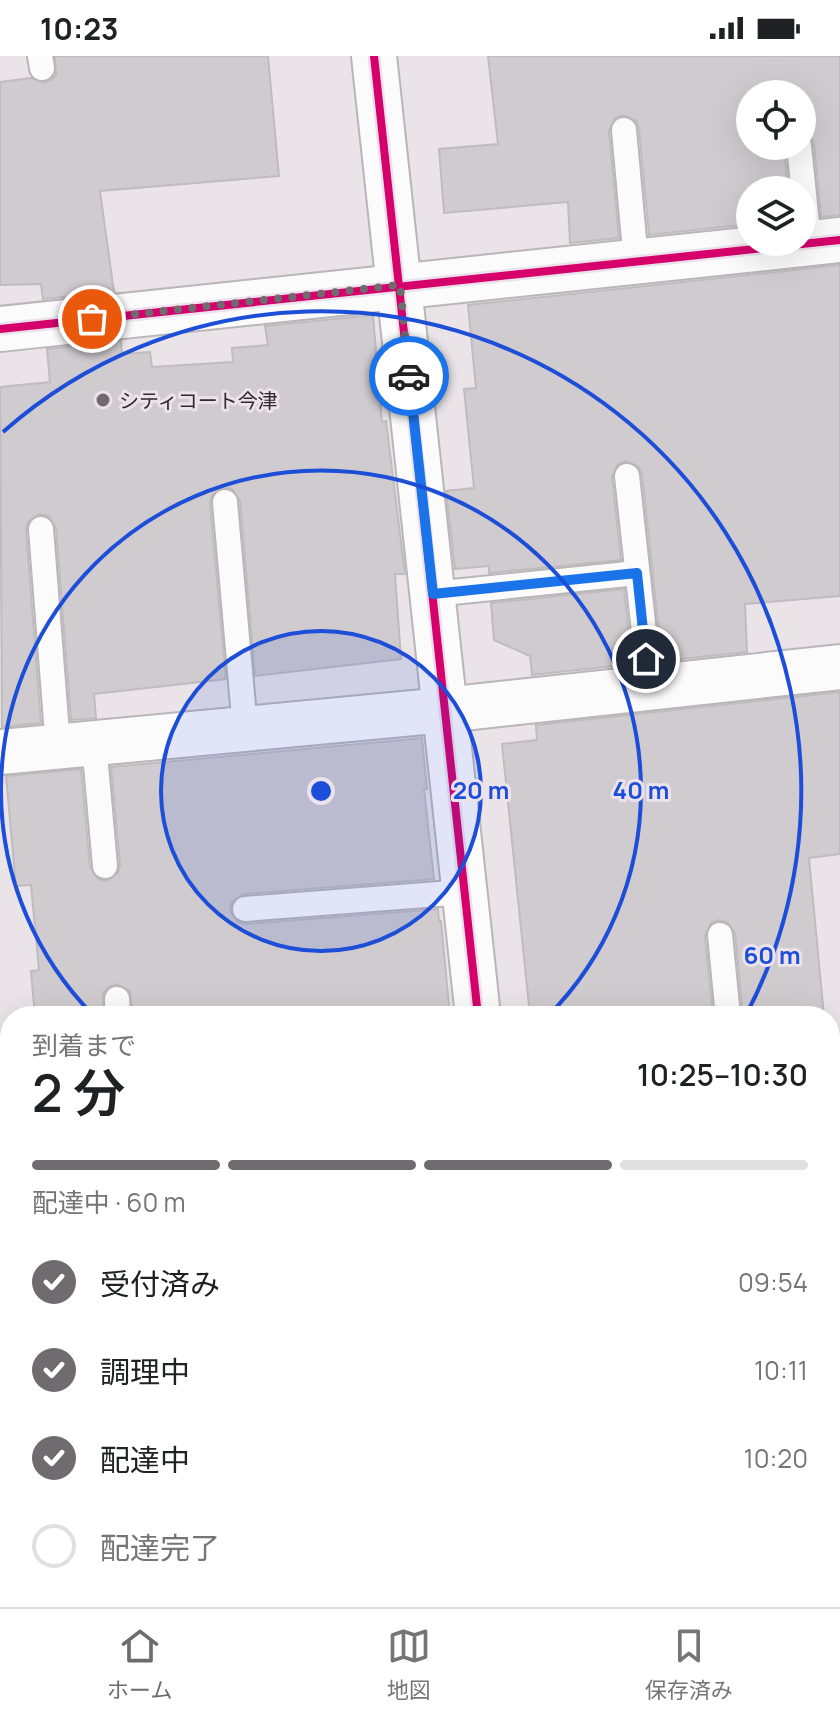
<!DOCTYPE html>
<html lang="ja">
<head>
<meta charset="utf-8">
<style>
	:root { --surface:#fff; --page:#f6f6f6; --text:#202124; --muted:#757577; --line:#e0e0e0; --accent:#706b6f }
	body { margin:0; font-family:Manrope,"Noto Sans JP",sans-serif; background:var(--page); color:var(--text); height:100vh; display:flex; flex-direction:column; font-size:30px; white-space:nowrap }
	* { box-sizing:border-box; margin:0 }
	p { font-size:26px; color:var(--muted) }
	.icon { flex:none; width:44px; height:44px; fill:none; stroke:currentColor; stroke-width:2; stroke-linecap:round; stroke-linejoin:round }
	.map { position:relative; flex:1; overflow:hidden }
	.side { position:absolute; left:0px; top:950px; width:840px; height:602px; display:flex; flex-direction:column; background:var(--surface); border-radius:32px 32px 0 0; box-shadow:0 8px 32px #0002 }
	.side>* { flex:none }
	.controls { position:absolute; left:736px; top:24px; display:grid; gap:16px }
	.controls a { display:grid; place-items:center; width:80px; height:80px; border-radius:50%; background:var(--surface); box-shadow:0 8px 32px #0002; font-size:40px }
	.pin { position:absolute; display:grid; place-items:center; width:68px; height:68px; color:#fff; margin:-34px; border:4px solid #fff; border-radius:50%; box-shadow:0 2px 8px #0007 }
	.courier { position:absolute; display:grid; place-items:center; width:80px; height:80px; margin:-40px; border:6px solid #1a73e8; border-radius:50%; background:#fff; color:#222; box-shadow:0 2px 10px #0007 }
	.headline em { font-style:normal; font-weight:600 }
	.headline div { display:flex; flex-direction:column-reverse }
	.headline { display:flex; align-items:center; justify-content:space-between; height:136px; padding:0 32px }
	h1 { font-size:52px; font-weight:600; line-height:60px }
	.bar { display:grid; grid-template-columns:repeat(4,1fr); gap:12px 8px; align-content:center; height:96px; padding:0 32px }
	.bar i { height:10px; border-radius:6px; background:var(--line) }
	.bar .current { background:var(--accent) }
	.bar p { grid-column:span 4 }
	ol { padding:0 32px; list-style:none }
	li { display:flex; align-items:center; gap:24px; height:88px }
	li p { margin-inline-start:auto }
	li .icon { padding:8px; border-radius:50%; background:var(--accent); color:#fff; stroke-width:4 }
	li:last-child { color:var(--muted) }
	li i { width:44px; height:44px; border:4px solid var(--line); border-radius:50% }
	.status { display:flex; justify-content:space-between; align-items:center; height:56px; padding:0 40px; background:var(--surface); direction:ltr }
	.status svg { height:22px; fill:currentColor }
	.menu { display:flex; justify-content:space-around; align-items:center; height:112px; border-top:2px solid var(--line); background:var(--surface); font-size:22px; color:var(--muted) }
	.menu a { display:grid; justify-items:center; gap:4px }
	.menu .current { color:var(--accent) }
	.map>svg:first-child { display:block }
	.green { fill:#eed0ec }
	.building { fill:#d0cbcf; stroke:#c0bbbf; stroke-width:2 }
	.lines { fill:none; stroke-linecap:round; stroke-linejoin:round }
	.lane-casing { stroke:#b9b5b9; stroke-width:28 }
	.street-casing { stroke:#b9b5b9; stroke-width:48 }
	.lane { stroke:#fcfbfc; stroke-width:24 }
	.street { stroke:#fcfbfc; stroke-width:44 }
	.cycleway-casing { stroke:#ece2eb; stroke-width:13 }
	.cycleway { stroke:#d6006c; stroke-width:8 }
	.done { stroke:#706b6f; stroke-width:8; stroke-dasharray:0 14.4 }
	.route { stroke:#1a73e8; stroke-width:10 }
	.ring { fill:none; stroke:#1d4ed8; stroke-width:4 }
	.poi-dot { fill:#706b6f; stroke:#ece2eb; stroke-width:3 }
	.labels { text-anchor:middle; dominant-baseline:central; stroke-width:6; stroke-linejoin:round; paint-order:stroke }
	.poi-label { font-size:20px; fill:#2e2a2e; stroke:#ece2eb; text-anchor:start }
	.centre { fill:#1d4ed8; stroke:#ece2eb; stroke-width:4 }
	.ring-label { font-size:24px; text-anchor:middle; font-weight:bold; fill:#1d4ed8; stroke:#ece2eb; stroke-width:6; stroke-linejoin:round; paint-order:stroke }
</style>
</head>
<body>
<div class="status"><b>10:23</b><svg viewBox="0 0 49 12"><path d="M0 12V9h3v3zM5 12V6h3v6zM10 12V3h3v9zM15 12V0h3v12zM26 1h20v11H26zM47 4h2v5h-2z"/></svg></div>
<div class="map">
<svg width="840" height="1551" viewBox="0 0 840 1551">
	<rect width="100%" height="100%" fill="#eae4e9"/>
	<path class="green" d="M840,1480v71h-55l-1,-9h46v-61z"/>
	<g class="building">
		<path d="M55,0h213l11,120 -179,15 14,101 -71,7 -2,-15 -41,1v-203l31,-4 13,5 7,-3 5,-5z"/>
		<path d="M488,0h352v159l-19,2 -7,-73 -3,-7 -9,-5v-38h-52v52h34l4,44h-38v34l-101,11 -10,-106 -3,-8 -13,-6 -8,3 -6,13 10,107 -49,5 -2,-41 -124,11 -5,-64 59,-5z"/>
		<path d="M840,209v331l-95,8 2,48 -85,9 -20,-187 -3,-7 -13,-6 -8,3 -6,13 9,83 -132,13v-7l-34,3 -9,-78 28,-3 -10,-99 12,-1 -8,-83z"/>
		<path d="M373,259l9,107 4,-1 19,153h-10l6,85 -146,17 -15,-175 -8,-12 -9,-2 -11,8 -2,8 16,176 -132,15 2,24 -25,2 -15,-192 -8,-12 -9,-2 -11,8 -2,8 15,193 -39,4 -2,-340 50,-5 -3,-33 74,-8 1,13 28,-2 2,15 81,-5 -1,-14 36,-3 -3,-19z"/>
		<path d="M624,533l8,75 -100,11 -2,-19 -36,-16 -3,-37z"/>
		<path d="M840,636v162l-31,4 15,158h-81l-8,-83 -8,-11 -8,-2 -8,3 -6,13 8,80h-183l-28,-272 35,-4 -1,-15z"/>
		<path d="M422,682l5,51h-3l10,90 -190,15 -12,8 -2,9 8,11 8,2 192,-15 1,12h2l9,95h-317l-3,-25 -13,-7 -9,3 -5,6v23h-68l-4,-45 8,-1 -8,-85 -15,1 -10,-110 75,-7 9,98 8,12 9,2 11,-8 2,-8 -9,-98z"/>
	</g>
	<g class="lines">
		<defs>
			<g id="lane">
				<path d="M40,0l2,12"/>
				<path d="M624,74l12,131"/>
				<path d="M799,90l10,97"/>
				<path d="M627,420l23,211"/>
				<path d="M225,446l20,226"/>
				<path d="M41,473l17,217"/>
				<path d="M433,538l204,-21"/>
				<path d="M94,687l11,123"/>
				<path d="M245,853l219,-17"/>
				<path d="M720,879l8,81"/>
				<path d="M117,943l1,17"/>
			</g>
			<g id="street">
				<path d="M374,0l104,960"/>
				<path d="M0,273l840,-89"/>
				<path d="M0,696l445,-42 395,-43"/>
				<path d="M830,1035l10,-1"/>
				<path d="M0,1116l10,-1"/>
				<path d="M830,1465l10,-2"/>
				<path d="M542,1542l1,9"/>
			</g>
		</defs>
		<use href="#lane" class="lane-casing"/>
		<use href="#street" class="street-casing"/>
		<use href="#lane" class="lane"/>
		<use href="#street" class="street"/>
		<defs>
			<g id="cycleway">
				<path d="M374,0l104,960"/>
				<path d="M0,273l840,-89"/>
			</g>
		</defs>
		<use href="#cycleway" class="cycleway-casing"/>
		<use href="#cycleway" class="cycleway"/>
	</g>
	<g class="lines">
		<path class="done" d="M92,263l308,-34 9,91"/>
		<path class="route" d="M409,320l24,218 204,-21 9,86"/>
	</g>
	<circle cx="321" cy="735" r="160" fill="#1d4ed8" fill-opacity=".12"/>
	<g class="ring">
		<circle cx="321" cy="735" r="160"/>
		<path d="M93 959A320 320 0 1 1 549 959"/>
		<path d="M3 376A480 480 0 0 1 747 957"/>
	</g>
	<circle class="poi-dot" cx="103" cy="344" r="8"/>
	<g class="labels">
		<g class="poi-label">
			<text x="119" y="344">シティコート今津</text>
		</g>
	</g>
	<circle cx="321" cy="735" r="12" class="centre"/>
	<g class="ring-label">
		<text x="481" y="743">20 m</text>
		<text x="641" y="743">40 m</text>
		<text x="772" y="908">60 m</text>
	</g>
</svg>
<div class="controls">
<a><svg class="icon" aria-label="locate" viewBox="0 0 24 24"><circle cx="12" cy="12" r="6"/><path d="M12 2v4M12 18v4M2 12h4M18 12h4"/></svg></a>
<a><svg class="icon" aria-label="layers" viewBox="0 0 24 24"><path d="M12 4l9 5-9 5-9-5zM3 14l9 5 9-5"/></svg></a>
</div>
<div class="pin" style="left:92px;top:263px;background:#ea580c"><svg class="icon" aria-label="bag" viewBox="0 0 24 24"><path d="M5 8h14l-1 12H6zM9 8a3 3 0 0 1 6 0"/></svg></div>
<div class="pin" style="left:646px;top:603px;background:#1f2937"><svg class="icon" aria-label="home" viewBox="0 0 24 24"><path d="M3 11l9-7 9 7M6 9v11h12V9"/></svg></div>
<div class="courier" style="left:409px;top:320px"><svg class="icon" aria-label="car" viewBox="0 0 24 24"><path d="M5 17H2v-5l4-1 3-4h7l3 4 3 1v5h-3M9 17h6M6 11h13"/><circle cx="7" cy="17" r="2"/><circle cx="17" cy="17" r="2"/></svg></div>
<section class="side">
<div class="headline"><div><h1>2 分</h1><p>到着まで</p></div><em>10:25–10:30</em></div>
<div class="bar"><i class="current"></i><i class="current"></i><i class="current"></i><i></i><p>配達中 · 60 m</p></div>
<ol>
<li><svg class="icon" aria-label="check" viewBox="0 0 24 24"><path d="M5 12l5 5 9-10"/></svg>受付済み<p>09:54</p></li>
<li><svg class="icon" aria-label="check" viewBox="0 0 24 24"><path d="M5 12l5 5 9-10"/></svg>調理中<p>10:11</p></li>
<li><svg class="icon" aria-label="check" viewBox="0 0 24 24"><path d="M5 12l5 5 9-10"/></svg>配達中<p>10:20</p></li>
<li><i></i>配達完了</li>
</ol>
</section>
</div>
<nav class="menu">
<a class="current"><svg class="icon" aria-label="home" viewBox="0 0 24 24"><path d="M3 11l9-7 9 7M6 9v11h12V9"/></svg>ホーム</a>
<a><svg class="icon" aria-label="map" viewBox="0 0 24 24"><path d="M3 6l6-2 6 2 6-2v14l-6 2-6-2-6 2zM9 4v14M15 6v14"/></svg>地図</a>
<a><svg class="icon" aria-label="saved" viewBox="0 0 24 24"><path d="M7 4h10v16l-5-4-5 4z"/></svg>保存済み</a>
</nav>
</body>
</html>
